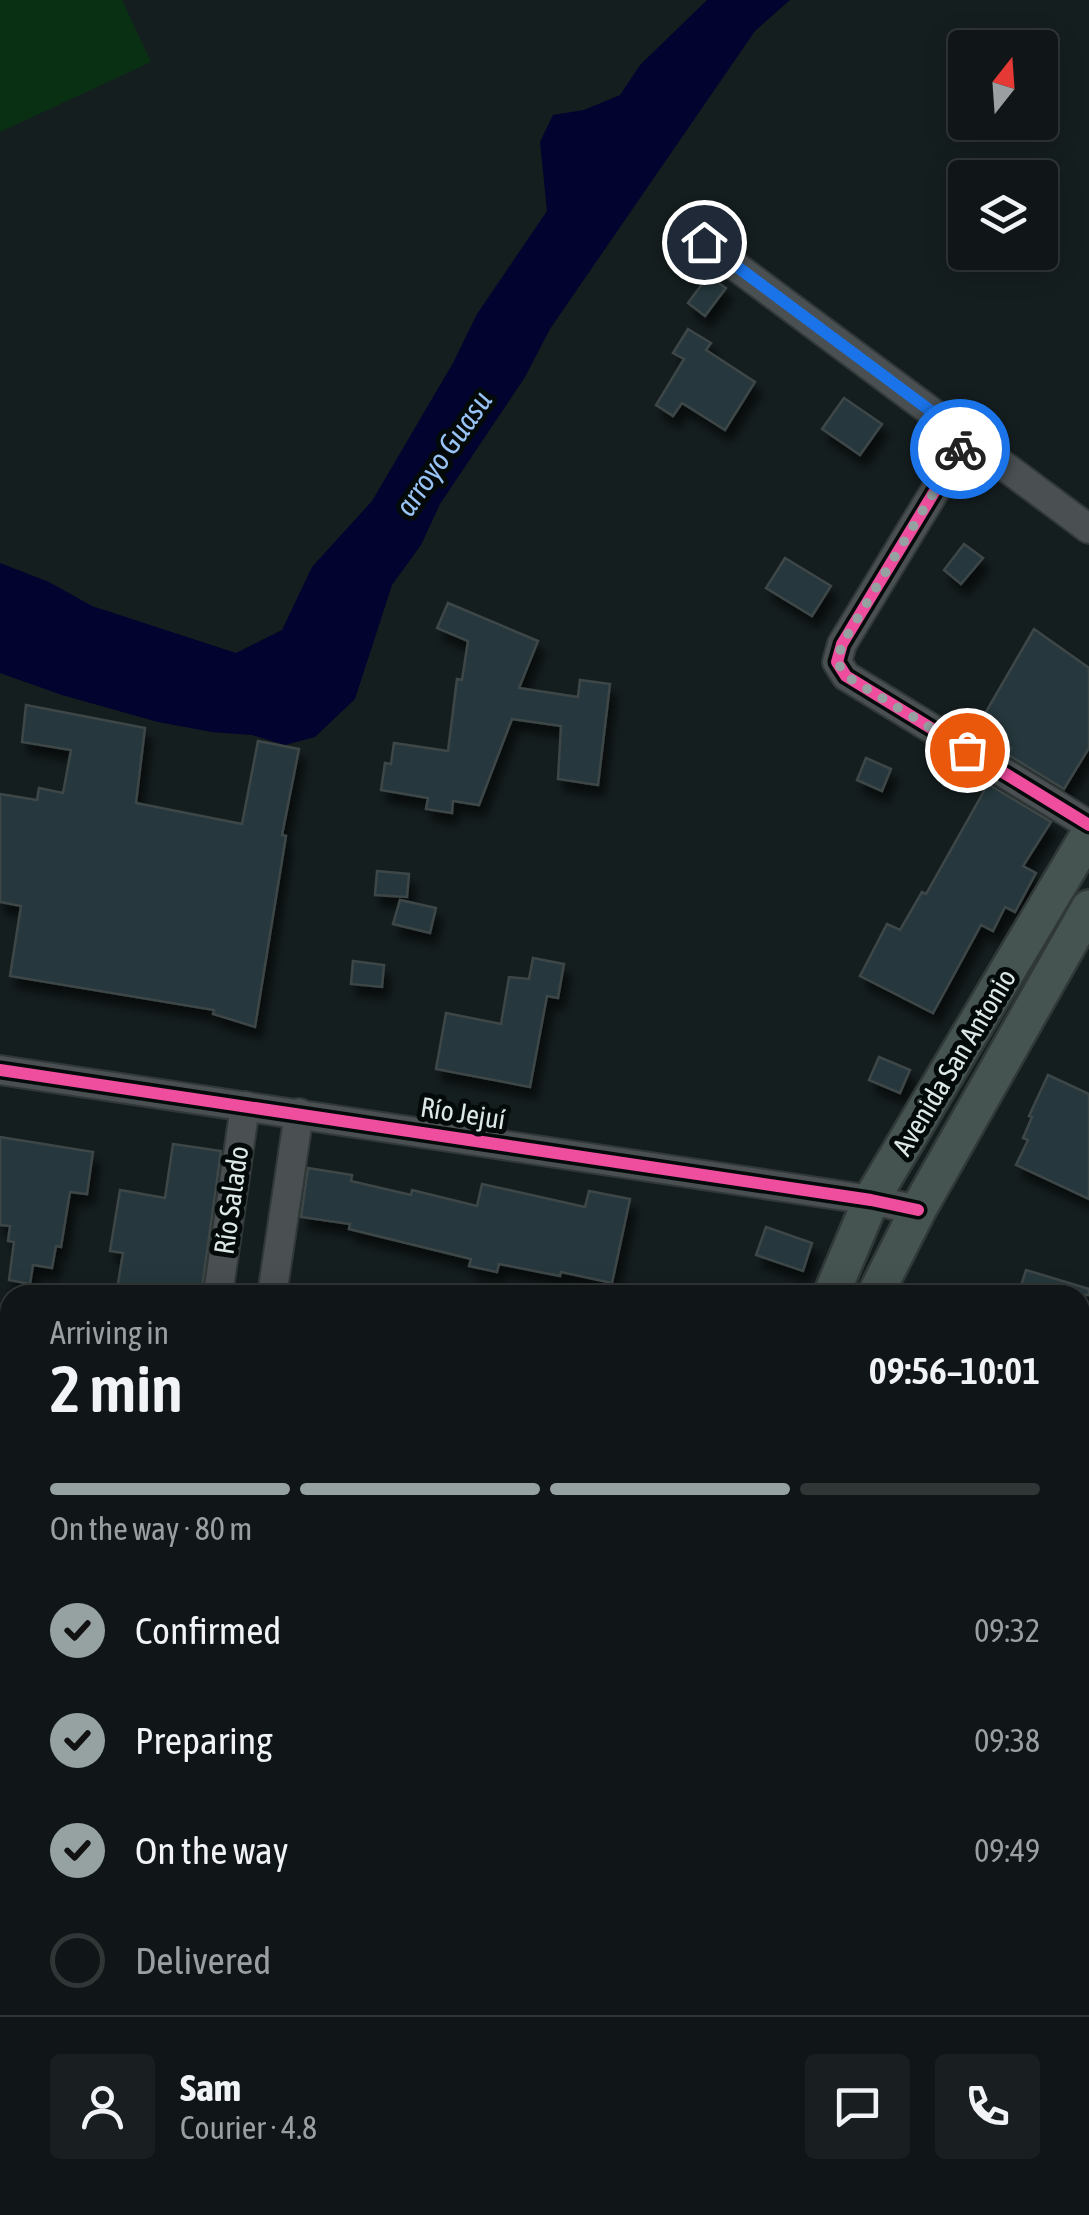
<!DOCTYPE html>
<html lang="en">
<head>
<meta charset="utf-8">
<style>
	:root { --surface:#101617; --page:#191f20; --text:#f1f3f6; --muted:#9c9fa1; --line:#303536; --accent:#96a1a1 }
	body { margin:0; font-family:"Asap Condensed",sans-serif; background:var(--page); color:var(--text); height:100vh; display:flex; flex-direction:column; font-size:38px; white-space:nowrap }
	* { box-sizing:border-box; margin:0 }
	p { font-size:32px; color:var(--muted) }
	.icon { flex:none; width:55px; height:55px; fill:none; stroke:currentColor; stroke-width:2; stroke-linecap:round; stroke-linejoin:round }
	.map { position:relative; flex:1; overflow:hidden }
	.details { position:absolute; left:0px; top:1285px; width:1090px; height:930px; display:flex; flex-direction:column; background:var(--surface); border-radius:30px 30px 0 0; box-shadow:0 5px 25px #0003,0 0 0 2px var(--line) }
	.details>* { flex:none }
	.needle { width:65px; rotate:17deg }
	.controls { position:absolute; left:948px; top:30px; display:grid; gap:20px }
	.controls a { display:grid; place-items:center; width:110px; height:110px; border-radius:10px; background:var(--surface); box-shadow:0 5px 25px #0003,0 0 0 2px var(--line); font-size:50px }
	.pin { position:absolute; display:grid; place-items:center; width:85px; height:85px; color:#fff; margin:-42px; border:5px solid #fff; border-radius:50%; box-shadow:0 2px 10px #0007 }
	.courier { position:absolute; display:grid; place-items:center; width:100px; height:100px; margin:-50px; border:8px solid #1a73e8; border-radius:50%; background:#fff; color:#222; box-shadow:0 2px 12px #0007 }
	.headline em { font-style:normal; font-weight:600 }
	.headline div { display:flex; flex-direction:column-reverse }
	.headline { display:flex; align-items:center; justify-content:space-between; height:170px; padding:0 50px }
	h1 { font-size:65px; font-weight:600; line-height:75px }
	.bar { display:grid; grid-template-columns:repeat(4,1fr); gap:15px 10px; align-content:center; height:120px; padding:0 50px }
	.bar i { height:12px; border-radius:8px; background:var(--line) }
	.bar .selected { background:var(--accent) }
	.bar p { grid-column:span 4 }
	.line { display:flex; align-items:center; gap:25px; padding:0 50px; border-top:2px solid var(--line) }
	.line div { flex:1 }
	.round { display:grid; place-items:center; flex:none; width:105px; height:105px; border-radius:10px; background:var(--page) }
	ol { padding:0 50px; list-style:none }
	li { display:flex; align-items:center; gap:30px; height:110px }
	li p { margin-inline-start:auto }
	li .icon { padding:10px; border-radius:50%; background:var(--accent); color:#111; stroke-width:4 }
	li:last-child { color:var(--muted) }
	li i { width:55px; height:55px; border:5px solid var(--line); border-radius:50% }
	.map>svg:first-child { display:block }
	.green { fill:#0a3014 }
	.forest { fill:#125223 }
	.water { fill:#02032e }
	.building { fill:#28373c; stroke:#3d4647; stroke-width:2.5; filter:url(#shadow) }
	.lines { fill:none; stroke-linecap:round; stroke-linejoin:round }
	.minor-casing { stroke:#313838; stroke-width:32 }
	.major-casing { stroke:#313838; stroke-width:40 }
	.minor { stroke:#4a5052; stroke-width:28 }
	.major { stroke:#455351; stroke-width:35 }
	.cycleway-casing { stroke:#040a0a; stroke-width:19 }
	.cycleway { stroke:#ef4d9e; stroke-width:12 }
	.done { stroke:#96a1a1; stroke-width:10; stroke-dasharray:0 18 }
	.route { stroke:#1a73e8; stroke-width:12 }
	.labels { text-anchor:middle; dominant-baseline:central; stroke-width:10; stroke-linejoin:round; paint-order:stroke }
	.street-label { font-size:28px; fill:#dce7e7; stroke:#040a0a }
	.water-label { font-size:30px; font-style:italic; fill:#99c3f5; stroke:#040a0a }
</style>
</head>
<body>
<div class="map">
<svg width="1089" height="2215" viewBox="0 0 1089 2215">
	<defs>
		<filter id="shadow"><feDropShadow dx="6" dy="11" stdDeviation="5" flood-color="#0009"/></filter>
	</defs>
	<rect width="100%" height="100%" fill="#151e1f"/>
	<path class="green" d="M0,0h122l29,62 -151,70z"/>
	<path class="forest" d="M1089,1623v309l-9,-3v-296z"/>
	<path class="water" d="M707,0h83l-35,31 -205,298 -25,48 -85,127 -19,41 -29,40 -37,114 -40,38 -30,8 -33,-10 -40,-3 -54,-10 -96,-27 -62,-22v-110l49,19 43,24 144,47 46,-23 30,-63 60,-66 81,-138 24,-49 70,-103 -7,-69 13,-27 31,-5 36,-15 20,-30z"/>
	<g class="building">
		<path d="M708,276l18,12 -21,28 -17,-13z"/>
		<path d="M688,329l23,14 -5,7 49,32 -30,48 -43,-27 -9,13 -17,-11 28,-46 -11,-6z"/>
		<path d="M844,398l38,26 -22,31 -38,-26z"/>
		<path d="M964,544l19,14 -22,26 -17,-14z"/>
		<path d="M785,558l46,28 -19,30 -46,-28z"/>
		<path d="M448,603l90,38 -19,47 59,9 2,-17 30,4 -12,101 -40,-6 3,-53 -49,-7 -33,86 -26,-4 -1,12 -26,-4 2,-11 -47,-8 4,-27 6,1 3,-21 54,8 9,-72 5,1 6,-39 -31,-13z"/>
		<path d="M1034,629l55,39v80l-25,41 -57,-35 4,-6 -32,-24z"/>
		<path d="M26,705l119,23 -9,75 106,21 16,-83 41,8 -17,86 4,1 -31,191 -42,-13 1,-4 -204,-34 11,-70 -21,-4v-108l37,6 2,-12 24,5 8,-43 -49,-8z"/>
		<path d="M866,758l25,11 -9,22 -25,-11z"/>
		<path d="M988,784l63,38 -28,44 13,7 -21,39 -10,-5 -12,24 -12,-6 -48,88 -73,-37 27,-52 13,6 22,-38 4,2z"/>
		<path d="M377,871l32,3 -2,23 -32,-2z"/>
		<path d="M400,900l36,8 -6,25 -37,-9z"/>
		<path d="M533,958l31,6 -6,34 -11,-2 -17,91 -94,-18 10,-56 55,11 8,-47 20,2z"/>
		<path d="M353,961l31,4 -2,22 -31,-3z"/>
		<path d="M879,1057l31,13 -10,23 -31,-13z"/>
		<path d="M1048,1075l41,19v105l-73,-34 12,-25 -5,-2 9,-21 -3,-1z"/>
		<path d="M0,1137l93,15 -6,42 -17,-2 -9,55 -5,-1 -4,22 -19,-3 -3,19 -21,-4 5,-38 -6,-1 2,-15 -10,-1z"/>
		<path d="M173,1144l48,7 -20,144h-85l7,-42 -13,-2 10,-61 45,8z"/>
		<path d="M308,1168l44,7 -1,6 60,14 1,-5 65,16 5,-22 103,23 4,-16 41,8 -18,84 -51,-11 -1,4 -61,-12 -2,8 -28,-6 2,-7 -122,-30 1,-5 -49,-7z"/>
		<path d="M766,1227l46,16 -9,28 -47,-16z"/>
		<path d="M1026,1270l63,19v6h-71z"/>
	</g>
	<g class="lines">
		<defs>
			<g id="minor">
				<path d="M703,242l386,287"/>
				<path d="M967,438l-125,206 -5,18 9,14 243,149"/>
				<path d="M0,1070l871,130 47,10"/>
				<path d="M218,1295l27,-189"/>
				<path d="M272,1295l27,-182"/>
				<path d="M1080,1348l9,3"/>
				<path d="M0,1553l10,2"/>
				<path d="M0,1595l10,2"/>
				<path d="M1080,1632l9,3"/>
				<path d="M0,2071l10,2"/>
				<path d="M0,2120l10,1"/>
				<path d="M789,2205l77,10"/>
				<path d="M85,2215l2,-10"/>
				<path d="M137,2215l1,-10"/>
			</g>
			<g id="major">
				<path d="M831,1295l40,-95 218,-366"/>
				<path d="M875,1295l43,-85 171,-302"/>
				<path d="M584,2215l2,-10"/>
				<path d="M625,2215l1,-10"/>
			</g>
		</defs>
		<use href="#minor" class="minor-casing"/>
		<use href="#major" class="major-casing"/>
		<use href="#minor" class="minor"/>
		<use href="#major" class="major"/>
		<defs>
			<g id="cycleway">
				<path d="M967,438l-125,206 -5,18 9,14 243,149"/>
				<path d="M0,1070l871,130 47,10"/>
			</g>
		</defs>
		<use href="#cycleway" class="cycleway-casing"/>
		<use href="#cycleway" class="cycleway"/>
	</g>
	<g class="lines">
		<path class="done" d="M960,449l-118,195 -5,18 9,14 121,74"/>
		<path class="route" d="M704,242l263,196 -7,11"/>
	</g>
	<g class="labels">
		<g class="street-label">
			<text transform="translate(954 1062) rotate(-59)">Avenida San Antonio</text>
			<text transform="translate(463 1113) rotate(9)">Río Jejuí</text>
			<text transform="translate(231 1200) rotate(-82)">Río Salado</text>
		</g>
		<g class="water-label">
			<text transform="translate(443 453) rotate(-55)">arroyo Guasu</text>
		</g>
	</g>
</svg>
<div class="controls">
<a><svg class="needle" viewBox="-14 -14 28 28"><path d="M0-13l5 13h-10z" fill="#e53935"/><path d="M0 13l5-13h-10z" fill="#9c9fa1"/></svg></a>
<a><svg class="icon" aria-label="layers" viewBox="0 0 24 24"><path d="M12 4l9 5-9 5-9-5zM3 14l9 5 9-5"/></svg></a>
</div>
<div class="pin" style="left:967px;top:750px;background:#ea580c"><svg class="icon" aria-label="bag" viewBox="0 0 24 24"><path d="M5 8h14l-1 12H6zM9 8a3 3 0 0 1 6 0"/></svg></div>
<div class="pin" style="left:704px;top:242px;background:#1f2937"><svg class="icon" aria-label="home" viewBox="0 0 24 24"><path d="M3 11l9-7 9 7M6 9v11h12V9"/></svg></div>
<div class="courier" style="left:960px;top:449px"><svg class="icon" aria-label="bike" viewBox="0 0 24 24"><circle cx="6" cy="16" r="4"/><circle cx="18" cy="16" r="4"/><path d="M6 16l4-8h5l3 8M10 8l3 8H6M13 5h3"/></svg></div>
<section class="details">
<div class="headline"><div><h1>2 min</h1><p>Arriving in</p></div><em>09:56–10:01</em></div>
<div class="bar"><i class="selected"></i><i class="selected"></i><i class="selected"></i><i></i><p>On the way · 80 m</p></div>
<ol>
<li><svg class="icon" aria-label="check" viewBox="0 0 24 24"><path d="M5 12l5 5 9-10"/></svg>Confirmed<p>09:32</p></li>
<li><svg class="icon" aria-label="check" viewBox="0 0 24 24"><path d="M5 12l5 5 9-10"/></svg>Preparing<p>09:38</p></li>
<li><svg class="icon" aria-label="check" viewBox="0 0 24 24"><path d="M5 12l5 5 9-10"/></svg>On the way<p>09:49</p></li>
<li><i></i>Delivered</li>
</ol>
<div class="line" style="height:180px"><a class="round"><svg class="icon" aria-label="person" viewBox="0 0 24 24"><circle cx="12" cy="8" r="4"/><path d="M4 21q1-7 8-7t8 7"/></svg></a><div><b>Sam</b><p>Courier · 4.8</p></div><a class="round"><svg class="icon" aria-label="chat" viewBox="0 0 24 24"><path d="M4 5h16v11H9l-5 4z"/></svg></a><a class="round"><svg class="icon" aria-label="phone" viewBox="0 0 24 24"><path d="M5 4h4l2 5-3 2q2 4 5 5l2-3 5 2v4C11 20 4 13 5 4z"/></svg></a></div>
</section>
</div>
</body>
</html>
